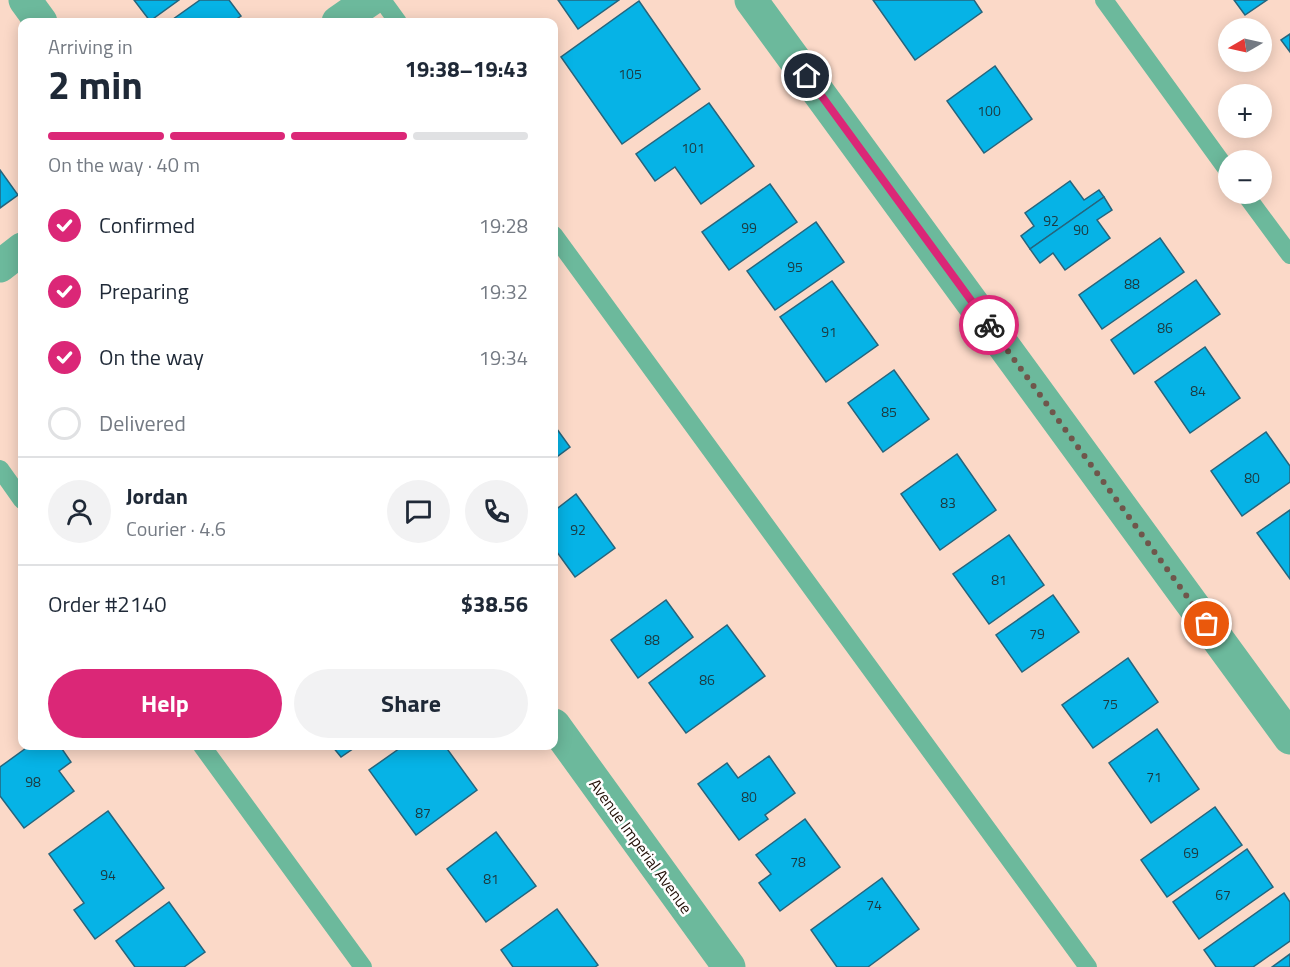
<!DOCTYPE html>
<html lang="en">
<head>
<meta charset="utf-8">
<style>
	:root { --surface:#fff; --page:#f2f2f3; --text:#1f2937; --muted:#747a83; --line:#e0e1e3; --accent:#db2777 }
	body { margin:0; font-family:"Titillium Web",sans-serif; background:var(--page); color:var(--text); height:100vh; display:flex; flex-direction:column; font-size:22px; white-space:nowrap }
	* { box-sizing:border-box; margin:0 }
	p { font-size:20px; color:var(--muted) }
	.icon { flex:none; width:33px; height:33px; fill:none; stroke:currentColor; stroke-width:2; stroke-linecap:round; stroke-linejoin:round }
	.map { position:relative; flex:1; overflow:hidden }
	.side { position:absolute; left:18px; top:18px; width:540px; height:732px; display:flex; flex-direction:column; background:var(--surface); border-radius:12px; box-shadow:0 3px 15px #0003 }
	.side>* { flex:none }
	.needle { width:39px; rotate:261deg }
	.controls { position:absolute; left:1218px; top:18px; display:grid; gap:12px }
	.controls a { display:grid; place-items:center; width:54px; height:54px; border-radius:50%; background:var(--surface); box-shadow:0 3px 15px #0003; font-size:30px }
	.pin { position:absolute; display:grid; place-items:center; width:51px; height:51px; color:#fff; margin:-26px; border:3px solid #fff; border-radius:50%; box-shadow:0 2px 6px #0007 }
	.courier { position:absolute; display:grid; place-items:center; width:60px; height:60px; margin:-30px; border:4px solid #db2777; border-radius:50%; background:#fff; color:#222; box-shadow:0 2px 8px #0007 }
	.head em { font-style:normal; font-weight:700 }
	.head div { display:flex; flex-direction:column-reverse }
	.head { display:flex; align-items:center; justify-content:space-between; height:102px; padding:0 30px }
	h1 { font-size:39px; font-weight:700; line-height:45px }
	.bar { display:grid; grid-template-columns:repeat(4,1fr); gap:9px 6px; align-content:center; height:72px; padding:0 30px }
	.bar i { height:8px; border-radius:4px; background:var(--line) }
	.bar .current { background:var(--accent) }
	.bar p { grid-column:span 4 }
	.line { display:flex; align-items:center; gap:15px; padding:0 30px; border-top:2px solid var(--line) }
	.line div { flex:1 }
	.round { display:grid; place-items:center; flex:none; width:63px; height:63px; border-radius:32px; background:var(--page) }
	ol { padding:0 30px; list-style:none }
	li { display:flex; align-items:center; gap:18px; height:66px }
	li p { margin-inline-start:auto }
	li .icon { padding:6px; border-radius:50%; background:var(--accent); color:#fff; stroke-width:4 }
	li:last-child { color:var(--muted) }
	li i { width:33px; height:33px; border:3px solid var(--line); border-radius:50% }
	.primary-button { display:flex; gap:12px; margin-top:auto; padding:12px 30px }
	.primary-button a { flex:1; height:69px; border-radius:36px; background:var(--accent); color:#fff; font-size:24px; font-weight:700; line-height:69px; text-align:center }
	.primary-button a+a { background:var(--page); color:var(--text) }
	.map>svg:first-child { display:block }
	.building { fill:#06b3e6; stroke:#26657d; stroke-width:1.5 }
	.lines { fill:none; stroke-linecap:round; stroke-linejoin:round }
	.service { stroke:#6cb99c; stroke-width:18 }
	.minor { stroke:#6cb99c; stroke-width:33 }
	.tertiary { stroke:#6cb99c; stroke-width:33 }
	.done { stroke:#6f564b; stroke-width:6; stroke-dasharray:0 10.8 }
	.route { stroke:#db2777; stroke-width:8 }
	.labels { text-anchor:middle; dominant-baseline:central; stroke-width:5; stroke-linejoin:round; paint-order:stroke }
	.number-label { font-size:14px; fill:#1c393f }
	.street-label { font-size:16px; fill:#231007; stroke:#fff }
</style>
</head>
<body>
<div class="map">
<svg width="1290" height="967" viewBox="0 0 1290 967">
	<rect width="100%" height="100%" fill="#fbd9c8"/>
	<g class="building">
		<path d="M134,0h45l-29,21z"/>
		<path d="M200,0h29l12,16 -9,6h-63z"/>
		<path d="M558,0h61l-41,29z"/>
		<path d="M873,0h101l8,12 -67,48z"/>
		<path d="M1234,0h33l-22,15z"/>
		<path d="M639,1l61,88 -78,55 -61,-87z"/>
		<path d="M1290,34v18l-9,-12z"/>
		<path d="M995,66l37,53 -48,34 -37,-52z"/>
		<path d="M709,103l45,63 -53,38 -26,-37 -20,14 -19,-27z"/>
		<path d="M0,170l18,25 -18,13z"/>
		<path d="M1070,181l14,19 15,-10 5,7 -74,52 -9,-13 13,-10 -9,-13z"/>
		<path d="M770,184l27,38 -68,48 -27,-38z"/>
		<path d="M1104,197l8,13 -15,10 13,18 -45,32 -12,-17 -13,10 -10,-14z"/>
		<path d="M816,222l28,40 -69,48 -28,-39z"/>
		<path d="M1160,238l24,34 -82,57 -23,-34z"/>
		<path d="M1196,280l24,34 -86,60 -23,-34z"/>
		<path d="M832,281l46,64 -52,37 -46,-65z"/>
		<path d="M1205,347l35,51 -50,35 -35,-51z"/>
		<path d="M894,370l35,49 -46,33 -35,-49z"/>
		<path d="M554,425l16,22 -16,12z"/>
		<path d="M1266,432l24,34v16l-48,34 -31,-45z"/>
		<path d="M957,454l39,56 -56,40 -39,-56z"/>
		<path d="M576,494l39,54 -40,29 -21,-29v-37z"/>
		<path d="M1290,510v69l-33,-46z"/>
		<path d="M1009,535l35,50 -55,39 -36,-50z"/>
		<path d="M1053,595l26,37 -57,40 -26,-37z"/>
		<path d="M666,600l27,37 -55,41 -27,-38z"/>
		<path d="M727,625l38,51 -79,57 -37,-50z"/>
		<path d="M1128,658l30,44 -65,46 -31,-43z"/>
		<path d="M1157,729l42,60 -48,34 -42,-60z"/>
		<path d="M29,746h31l11,16 -12,9 15,20 -50,37 -24,-32v-29z"/>
		<path d="M332,746h25l-16,11z"/>
		<path d="M403,746h42l32,44 -61,45 -47,-65z"/>
		<path d="M769,756l26,37 -30,22 3,4 -29,21 -41,-56 29,-21 11,15z"/>
		<path d="M1215,807l27,38 -75,52 -26,-37z"/>
		<path d="M108,811l56,77 -69,51 -21,-29 10,-7 -35,-49z"/>
		<path d="M805,819l35,48 -60,44 -21,-28 12,-9 -15,-19z"/>
		<path d="M496,832l40,54 -50,36 -39,-53z"/>
		<path d="M1247,849l26,38 -74,52 -26,-37z"/>
		<path d="M882,878l37,51 -51,38h-31l-26,-37z"/>
		<path d="M1284,893l6,9v39l-37,26h-37l-12,-17z"/>
		<path d="M169,902l36,50 -21,15h-49l-19,-26z"/>
		<path d="M557,909l41,56 -3,2h-82l-12,-17z"/>
		<path d="M1290,954v13h-18z"/>
	</g>
	<g class="lines">
		<g class="service">
			<path d="M382,0l16,22"/>
			<path d="M1104,0l124,171"/>
			<path d="M1245,194l45,61"/>
			<path d="M554,235l534,732"/>
			<path d="M0,469l22,31"/>
			<path d="M202,746l161,221"/>
		</g>
		<g class="minor">
			<path d="M25,0l16,22"/>
			<path d="M751,0l539,738"/>
			<path d="M554,725l175,242"/>
		</g>
		<g class="tertiary">
			<path d="M338,22l32,-22"/>
			<path d="M0,266l22,-17"/>
		</g>
	</g>
	<g class="lines">
		<path class="done" d="M989,325l218,299"/>
		<path class="route" d="M807,76l182,249"/>
	</g>
	<g class="labels">
		<g class="number-label">
			<text x="630" y="73">105</text>
			<text x="989" y="110">100</text>
			<text x="693" y="147">101</text>
			<text x="1051" y="220">92</text>
			<text x="749" y="227">99</text>
			<text x="1081" y="229">90</text>
			<text x="795" y="266">95</text>
			<text x="1132" y="283">88</text>
			<text x="1165" y="327">86</text>
			<text x="829" y="331">91</text>
			<text x="1198" y="390">84</text>
			<text x="889" y="411">85</text>
			<text x="1252" y="477">80</text>
			<text x="948" y="502">83</text>
			<text x="578" y="529">92</text>
			<text x="999" y="579">81</text>
			<text x="1037" y="633">79</text>
			<text x="652" y="639">88</text>
			<text x="707" y="679">86</text>
			<text x="1110" y="703">75</text>
			<text x="1154" y="776">71</text>
			<text x="33" y="781">98</text>
			<text x="749" y="796">80</text>
			<text x="423" y="812">87</text>
			<text x="1191" y="852">69</text>
			<text x="798" y="861">78</text>
			<text x="108" y="874">94</text>
			<text x="491" y="878">81</text>
			<text x="1223" y="894">67</text>
			<text x="874" y="904">74</text>
		</g>
		<g class="street-label">
			<text transform="translate(641 846) rotate(54)">Avenue Imperial Avenue</text>
		</g>
	</g>
</svg>
<div class="controls">
<a><svg class="needle" viewBox="-14 -14 28 28"><path d="M0-13l5 13h-10z" fill="#e53935"/><path d="M0 13l5-13h-10z" fill="#747a83"/></svg></a>
<a>+</a>
<a>−</a>
</div>
<div class="pin" style="left:1207px;top:624px;background:#ea580c"><svg class="icon" aria-label="bag" viewBox="0 0 24 24"><path d="M5 8h14l-1 12H6zM9 8a3 3 0 0 1 6 0"/></svg></div>
<div class="pin" style="left:807px;top:76px;background:#1f2937"><svg class="icon" aria-label="home" viewBox="0 0 24 24"><path d="M3 11l9-7 9 7M6 9v11h12V9"/></svg></div>
<div class="courier" style="left:989px;top:325px"><svg class="icon" aria-label="bike" viewBox="0 0 24 24"><circle cx="6" cy="16" r="4"/><circle cx="18" cy="16" r="4"/><path d="M6 16l4-8h5l3 8M10 8l3 8H6M13 5h3"/></svg></div>
<section class="side">
<div class="head"><div><h1>2 min</h1><p>Arriving in</p></div><em>19:38–19:43</em></div>
<div class="bar"><i class="current"></i><i class="current"></i><i class="current"></i><i></i><p>On the way · 40 m</p></div>
<ol>
<li><svg class="icon" aria-label="check" viewBox="0 0 24 24"><path d="M5 12l5 5 9-10"/></svg>Confirmed<p>19:28</p></li>
<li><svg class="icon" aria-label="check" viewBox="0 0 24 24"><path d="M5 12l5 5 9-10"/></svg>Preparing<p>19:32</p></li>
<li><svg class="icon" aria-label="check" viewBox="0 0 24 24"><path d="M5 12l5 5 9-10"/></svg>On the way<p>19:34</p></li>
<li><i></i>Delivered</li>
</ol>
<div class="line" style="height:108px"><a class="round"><svg class="icon" aria-label="person" viewBox="0 0 24 24"><circle cx="12" cy="8" r="4"/><path d="M4 21q1-7 8-7t8 7"/></svg></a><div><b>Jordan</b><p>Courier · 4.6</p></div><a class="round"><svg class="icon" aria-label="chat" viewBox="0 0 24 24"><path d="M4 5h16v11H9l-5 4z"/></svg></a><a class="round"><svg class="icon" aria-label="phone" viewBox="0 0 24 24"><path d="M5 4h4l2 5-3 2q2 4 5 5l2-3 5 2v4C11 20 4 13 5 4z"/></svg></a></div>
<div class="line" style="height:78px"><div>Order #2140</div><b>$38.56</b></div>
<div class="primary-button"><a>Help</a><a>Share</a></div>
</section>
</div>
</body>
</html>
